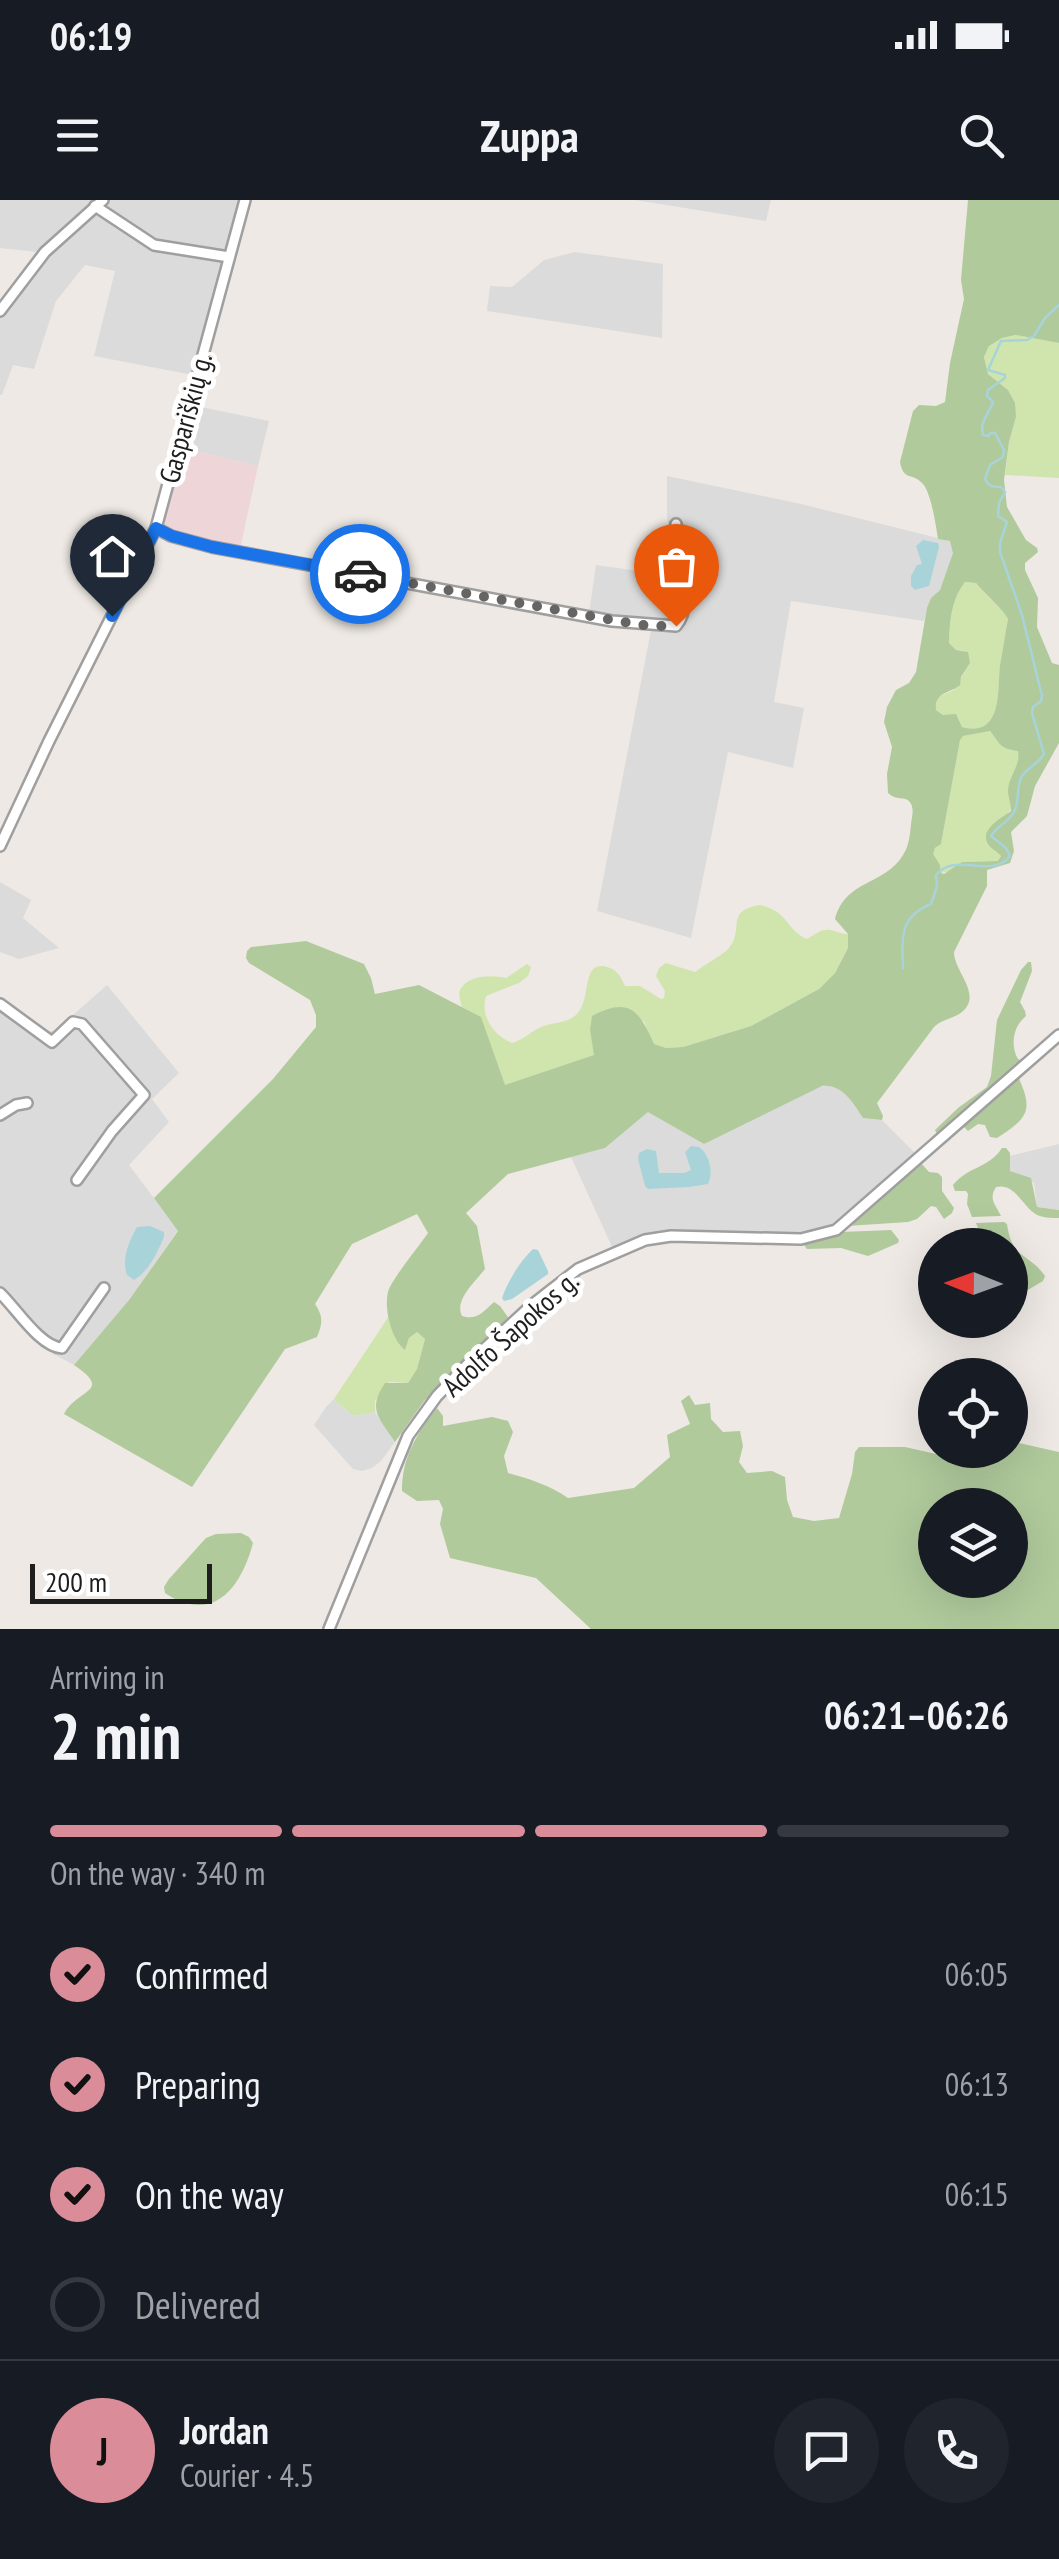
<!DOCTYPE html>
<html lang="en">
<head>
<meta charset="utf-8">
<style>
	:root { --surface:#171b24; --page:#20242c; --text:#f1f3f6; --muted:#9ea1a6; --line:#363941; --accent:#da8c98 }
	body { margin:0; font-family:"PT Sans Narrow",sans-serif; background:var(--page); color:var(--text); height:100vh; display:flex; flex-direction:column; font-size:38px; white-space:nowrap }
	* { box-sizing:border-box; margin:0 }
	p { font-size:32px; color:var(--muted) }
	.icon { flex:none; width:55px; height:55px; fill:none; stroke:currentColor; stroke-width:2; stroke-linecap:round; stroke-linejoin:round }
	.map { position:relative; height:1429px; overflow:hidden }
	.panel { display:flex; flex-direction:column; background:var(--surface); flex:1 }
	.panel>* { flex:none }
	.needle { width:65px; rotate:271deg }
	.fabs { position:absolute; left:918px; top:1028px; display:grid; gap:20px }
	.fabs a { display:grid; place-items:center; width:110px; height:110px; border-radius:50%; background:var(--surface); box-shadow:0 10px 40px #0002; font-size:50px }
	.scale { position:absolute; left:30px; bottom:25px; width:182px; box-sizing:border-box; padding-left:10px; border:5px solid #1e1e1e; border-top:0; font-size:28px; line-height:35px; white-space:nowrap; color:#1e1e1e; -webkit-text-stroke:8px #fff; paint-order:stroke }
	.pin { position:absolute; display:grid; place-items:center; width:85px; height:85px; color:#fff; margin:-102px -42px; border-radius:50% 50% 50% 0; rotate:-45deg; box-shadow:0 0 10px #0007 }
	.pin .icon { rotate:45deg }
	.courier { position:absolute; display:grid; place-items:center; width:100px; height:100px; margin:-50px; border:8px solid #1a73e8; border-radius:50%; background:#fff; color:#222; box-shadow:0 2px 12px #0007 }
	.head em { font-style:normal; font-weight:700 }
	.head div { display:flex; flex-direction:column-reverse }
	.head { display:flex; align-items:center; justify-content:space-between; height:170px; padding:0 50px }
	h1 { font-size:65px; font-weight:700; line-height:75px }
	.bar { display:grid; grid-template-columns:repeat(4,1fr); gap:15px 10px; align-content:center; height:120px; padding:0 50px }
	.bar i { height:12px; border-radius:8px; background:var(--line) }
	.bar .active { background:var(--accent) }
	.bar p { grid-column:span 4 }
	.line { display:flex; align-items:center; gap:25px; padding:0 50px; border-top:2px solid var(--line) }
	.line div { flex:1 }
	.round { display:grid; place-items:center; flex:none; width:105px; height:105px; border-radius:52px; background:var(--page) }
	ol { padding:0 50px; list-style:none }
	li { display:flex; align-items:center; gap:30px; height:110px }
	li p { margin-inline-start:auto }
	li .icon { padding:10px; border-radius:50%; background:var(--accent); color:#111; stroke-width:4 }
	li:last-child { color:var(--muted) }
	li i { width:55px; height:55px; border:5px solid var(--line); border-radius:50% }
	.status { display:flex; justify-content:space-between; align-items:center; height:70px; padding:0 50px; background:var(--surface); direction:ltr }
	.status svg { height:28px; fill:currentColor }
	header { display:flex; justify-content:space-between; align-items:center; height:130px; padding:0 50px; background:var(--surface); font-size:45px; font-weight:700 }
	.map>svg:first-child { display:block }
	.residential { fill:#dcdbdb }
	.commercial { fill:#eed5d7 }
	.grass { fill:#d0e5ad }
	.forest { fill:#b0ca9c; fill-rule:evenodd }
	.water { fill:#a8d4d9 }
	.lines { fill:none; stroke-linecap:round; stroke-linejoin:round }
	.stream { stroke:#a8d4d9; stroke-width:2.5 }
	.minor-casing { stroke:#9f9f9f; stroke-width:14 }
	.minor { stroke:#fff; stroke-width:9 }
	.done { stroke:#676563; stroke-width:10; stroke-dasharray:0 18 }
	.route { stroke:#1a73e8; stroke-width:12 }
	.labels { text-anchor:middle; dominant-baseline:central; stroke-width:10; stroke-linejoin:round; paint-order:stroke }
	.street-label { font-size:28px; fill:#1e1e1e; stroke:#fff }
</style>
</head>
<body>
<div class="status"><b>06:19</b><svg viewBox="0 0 49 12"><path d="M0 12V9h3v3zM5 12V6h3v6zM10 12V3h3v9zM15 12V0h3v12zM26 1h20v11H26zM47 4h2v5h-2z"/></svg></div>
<header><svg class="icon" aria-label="menu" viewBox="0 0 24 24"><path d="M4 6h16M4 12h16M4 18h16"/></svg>Zuppa<svg class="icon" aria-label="search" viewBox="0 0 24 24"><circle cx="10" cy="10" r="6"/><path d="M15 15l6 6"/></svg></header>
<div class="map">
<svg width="1059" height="1429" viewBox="0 0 1059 1429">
	<rect width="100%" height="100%" fill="#eee9e4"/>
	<g class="residential">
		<path d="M0,0h242l-49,175 -99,-19 21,-85 -30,-6 -29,36 -22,68 -21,-4 -11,30h-2v-81l46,-61 -46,-5z"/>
		<path d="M635,0h136l-5,21z"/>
		<path d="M575,52l88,12 -1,74 -175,-27 3,-25 22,1 32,-27z"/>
		<path d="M191,205l78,16 -11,45 -80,-19z"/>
		<path d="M667,276l134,28 149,37 3,4v8l-6,21 -7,16 -9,8 -7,23 -133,-20 -17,101 30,6 -11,60 -65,-16 -37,186 -94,-27 54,-281 -63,-10 8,-55 79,11 -8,-62z"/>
		<path d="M0,682l31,18 -8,18 36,30 -40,11 -19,-7z"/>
		<path d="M107,785l72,88 -27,26 17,23 -40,43 49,65 -49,70 -55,65 -21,-11 -53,-56v-298h6l43,31h6z"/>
		<path d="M833,885l12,7 18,26 19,2 36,36 -80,68 -8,5 -28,7 -127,-3 -62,16 -42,-92 34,-9 43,-36z"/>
		<path d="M1059,944v66l-22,-3 -3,-24 -24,-12v-15z"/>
		<path d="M334,1199l19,17 22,-4 20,30 -14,19 -9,7 -10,3 -9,-2 -39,-44 12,-18z"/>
	</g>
	<path class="commercial" d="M178,247l80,19 -18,83 -32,-6 -46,-15 -2,-3z"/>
	<g class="grass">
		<path d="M1017,135l42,8v135l-54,-3 4,-33 7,-25 -8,-27 -20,-16 -4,-17 5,-11 13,-8z"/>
		<path d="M965,382l11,1c8,10 27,26 32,36 -3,15 -5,30 -8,46 -3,23 4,73 -38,62l-4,-9 -15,-3 -7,-5 -1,-7 3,-6 16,-7 16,-27 -5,-12 -9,-1 -7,-7c1,-22 2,-43 16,-61z"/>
		<path d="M989,531l30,20c2,15 -10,26 -11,41 0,5 5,10 3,16 0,2 -19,30 -23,36l13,11 -2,6 -37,1 -10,9 -11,2 -1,-8 -8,-11 3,-6 6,-4 19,-105 3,-3z"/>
		<path d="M760,705c29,7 24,22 46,34 8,-3 14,-11 24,-9 7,1 10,4 18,4v14l-13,25 -16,16 -68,37 -68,21 -17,1 -13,-4 -9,-23 -54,9 5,25 -91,31 -23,-68 -19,-11c-1,-4 -4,-13 -2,-17 8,-16 33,-15 46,-12l21,-14 4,3 -3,9 -9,7 -33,13c-6,20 7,39 26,47 11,-3 17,-10 27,-15 12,-6 27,-4 37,-13 16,-15 5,-51 27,-49 13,2 17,9 22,20h15l21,13 3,-1 1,-7 -9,-15 3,-8 7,-5 29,9c9,-7 28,-17 34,-24 16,-19 -5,-37 31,-43z"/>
		<path d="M389,1116l1,9 15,24 4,-11 8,-6 8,7 -8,30 -9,14 -19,-1 -14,19v11l-22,4 -19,-17z"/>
	</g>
	<g class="forest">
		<path d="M968,0h91v143l-43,-8 -14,3 -13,8 -5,11 4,17 20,16 7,13 1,14 -7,25 -5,38 3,27 19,33 11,8 1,4 -13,11v7l13,28 -1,29 15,36 7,2v78l-24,43 -8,30 -16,16 3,19 -4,12 -23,7v16l-33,66c0,20 29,42 8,60 -9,7 -20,7 -28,15l-57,76 6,13 -1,4 -19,-2c-11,-16 -20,-34 -41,-32l-118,58 -56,-32 -43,36 -97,26 -42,39 11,13 8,43c-10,13 -31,31 -23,47 15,5 22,-5 32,-14l6,4 10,14 -86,81 -29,41c-16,-24 -28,-32 -10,-59h23l9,-14 8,-30 -8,-7 -8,6 -4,12c-14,-11 -21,-41 -17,-58 3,-12 32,-47 40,-59l-11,-19 -65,30 -37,60c8,12 8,19 2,33l-32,12 -93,138 -128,-73c13,-25 50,-22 10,-49l55,-65 49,-69 -24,-33 119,-119 43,-52v-12l-6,-15 -61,-37 -3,-5 1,-7 4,-4 55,-6 58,23 7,14 4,16 44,-9 62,32 24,68 89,-30 -4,-25 2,-14c36,-19 47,-7 62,28l12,4 17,-1 68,-21 68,-37 16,-16 13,-25v-14l-13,-15c11,-40 49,-33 68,-64 6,-9 7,-20 8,-31 1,-7 4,-17 -2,-23 -6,-5 -12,0 -21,-8l-1,-19 5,-27 -8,-25 3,-15 9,-17 13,-7 7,-11 11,-64 4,-10 9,-8 13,-37 -3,-12 -12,-2c-2,-13 -7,-48 -16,-56 -10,-11 -18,-1 -22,-21l13,-51 6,-6 17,1 9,-4 5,-39 14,-64 -3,-19zM965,382l11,1c8,10 27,26 32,36 -3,15 -5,30 -8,46 -3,23 4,73 -38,62l-6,-13 -13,1 -7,-5c-2,-18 13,-16 24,-25l1,-8 9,-14 -2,-11 -12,-2 -7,-7c1,-22 2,-43 16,-61zM990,531c11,13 8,17 28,20 3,15 -11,27 -10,42 1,6 3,12 3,18 -9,7 -32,18 -23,33 3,5 9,7 13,12l-3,5 -36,1 -18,12 -3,-1 -1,-8 -7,-11 2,-6 6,-4 19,-104 3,-4z"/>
		<path d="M1028,762h3l1,9 -12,31 5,9 1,5c-13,10 -16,30 -8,43l8,3 -11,8c18,38 17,46 -18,68l-7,-1 -5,-12 -7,-1 -10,7 -10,-10 -20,15 -3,-6 23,-22 29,-21 4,-11 6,-56 24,-50z"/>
		<path d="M1002,948h4l4,5v18l21,7 6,29 22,3v8c-8,0 -18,0 -25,-5 -13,-10 -20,-30 -38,-26 -8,12 0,18 5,29l-29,1 -5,-13 1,-10 -2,-3h-11l-2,-6c17,-20 35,-16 49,-37z"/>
		<path d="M920,962l9,10 9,1 4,4v14l12,17 -2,5 -8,6 -8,-12 -5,-1 -14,13 -9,3 -61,4v-3z"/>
		<path d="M1004,1022l3,2c5,36 21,28 38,52l-2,5 -27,16 -6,-3v-49h-13l-3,-7c-11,-2 -14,-4 -18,-15z"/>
		<path d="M891,1030l8,10 -1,3 -30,13 -27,-8 -34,1 -3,-4 2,-4 35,-9z"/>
		<path d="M689,1195l6,10 15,-2 1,16 12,13 17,-1 3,15 -4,16 8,11 25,-2 13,6 2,23 6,17 21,4 25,-3 13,-44 3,-22 4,-5h46l53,12 35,-9h17v-4l9,-3 40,9v177h-468l-55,-51 -86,-20 -10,-34 3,-15 -4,-9 -22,1 -15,-10c0,-34 14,-56 35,-83l6,8v10l49,-9 16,4 5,11 -9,24 4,17c21,6 42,12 60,25l66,-10 36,-31 -3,-22 23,-11 -9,-23zM935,1305h75v75h-75z"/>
		<path d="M241,1333l8,4 4,6c-12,45 -40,82 -88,50l-1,-6 5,-8 37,-41 10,-4z"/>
	</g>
	<g class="water">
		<path d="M923,340l15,3 1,4 -10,39 -14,4 -4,-4v-10l6,-11 5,-1 -6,-18z"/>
		<path d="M691,946l8,1c10,7 15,25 9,37l-19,3 -41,2 -3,-3 -7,-27 1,-6 8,-4 9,2 3,22h25l7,-3 -6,-18z"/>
		<path d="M150,1026l14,6v5c-7,16 -15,34 -30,43l-7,-5c-6,-17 2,-33 10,-48z"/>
		<path d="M533,1049l5,1 10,21v3l-36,25 -8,2 -2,-3c6,-17 18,-37 31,-49z"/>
	</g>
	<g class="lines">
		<path class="stream" d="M903,768c-1,-30 -4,-51 28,-64l6,-17 -1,-12c19,-24 56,5 74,-19l-4,-8 -15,-12c6,-10 18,-14 23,-24 6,-11 2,-24 7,-34 4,-10 16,-12 23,-24l-12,-41 1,-6 8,-6 1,-5 -20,-81 -22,-63v-9l7,-21 -9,-6 1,-13 6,-11 -4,-5c-8,0 -13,-1 -16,-8l5,-14 13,-8 1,-7 -9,-17h-4l-3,3 -5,-1c-4,-13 6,-21 10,-33l-6,-6 1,-6 17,-12v-3l-17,-5 13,-29 26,-1 7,-4 11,-18 14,-13"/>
		<defs>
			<g id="minor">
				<path d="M95,6l59,39 75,12"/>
				<path d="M0,111l45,-59 58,-52"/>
				<path d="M156,328l15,8 41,11 400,74 64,5c21,-24 -4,-72 0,-102"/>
				<path d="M0,646l49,-105 107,-213 89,-328"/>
				<path d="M0,804l52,38 21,-20 9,2 62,71 -32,36 -35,49"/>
				<path d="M0,915l16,-10 11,-2"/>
				<path d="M0,1093c16,15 40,54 62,55l42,-60"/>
				<path d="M329,1429l79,-193 29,-40 34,-35 62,-57 45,-35 67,-29 26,-4 130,3 35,-9 223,-195"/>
			</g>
		</defs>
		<use href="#minor" class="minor-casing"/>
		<use href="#minor" class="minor"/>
	</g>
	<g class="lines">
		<path class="done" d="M360,374l252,46 37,6h27"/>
		<path class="route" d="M112,416l44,-88 16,8 40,11 148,27"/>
	</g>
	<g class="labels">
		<g class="street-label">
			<text transform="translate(185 218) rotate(-75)">Gaspariškių g.</text>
			<text transform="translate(510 1133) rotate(-42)">Adolfo Šapokos g.</text>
		</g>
	</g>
</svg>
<div class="fabs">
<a><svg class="needle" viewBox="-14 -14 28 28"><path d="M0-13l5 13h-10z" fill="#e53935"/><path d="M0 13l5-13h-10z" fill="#9ea1a6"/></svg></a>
<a><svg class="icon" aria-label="locate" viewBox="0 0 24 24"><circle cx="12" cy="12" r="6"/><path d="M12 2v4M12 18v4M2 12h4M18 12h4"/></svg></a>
<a><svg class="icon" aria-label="layers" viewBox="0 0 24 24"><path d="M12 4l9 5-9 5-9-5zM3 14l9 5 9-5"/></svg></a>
</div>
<div class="scale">200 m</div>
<div class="pin" style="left:676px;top:426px;background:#ea580c"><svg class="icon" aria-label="bag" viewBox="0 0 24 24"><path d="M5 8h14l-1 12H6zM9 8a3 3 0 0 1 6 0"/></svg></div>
<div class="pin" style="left:112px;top:416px;background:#1f2937"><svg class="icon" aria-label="home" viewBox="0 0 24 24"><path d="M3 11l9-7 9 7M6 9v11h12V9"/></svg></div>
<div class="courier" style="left:360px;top:374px"><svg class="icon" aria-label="car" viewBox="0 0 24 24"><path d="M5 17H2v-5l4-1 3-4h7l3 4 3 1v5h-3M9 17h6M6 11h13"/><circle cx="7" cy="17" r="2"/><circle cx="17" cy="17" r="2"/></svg></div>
</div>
<section class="panel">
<div class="head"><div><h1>2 min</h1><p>Arriving in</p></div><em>06:21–06:26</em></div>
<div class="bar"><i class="active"></i><i class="active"></i><i class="active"></i><i></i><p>On the way · 340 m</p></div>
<ol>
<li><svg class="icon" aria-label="check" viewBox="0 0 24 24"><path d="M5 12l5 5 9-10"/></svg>Confirmed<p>06:05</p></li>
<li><svg class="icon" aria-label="check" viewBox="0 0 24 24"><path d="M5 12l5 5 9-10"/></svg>Preparing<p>06:13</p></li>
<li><svg class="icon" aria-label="check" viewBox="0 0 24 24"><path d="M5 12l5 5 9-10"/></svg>On the way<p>06:15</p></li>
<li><i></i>Delivered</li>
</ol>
<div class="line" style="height:180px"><b class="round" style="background:var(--accent);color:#111">J</b><div><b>Jordan</b><p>Courier · 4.5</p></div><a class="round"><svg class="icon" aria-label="chat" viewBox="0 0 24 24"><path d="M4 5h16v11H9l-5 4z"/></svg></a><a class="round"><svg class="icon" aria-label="phone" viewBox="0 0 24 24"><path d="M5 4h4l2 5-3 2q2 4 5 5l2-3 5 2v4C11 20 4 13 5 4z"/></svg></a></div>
</section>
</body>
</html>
